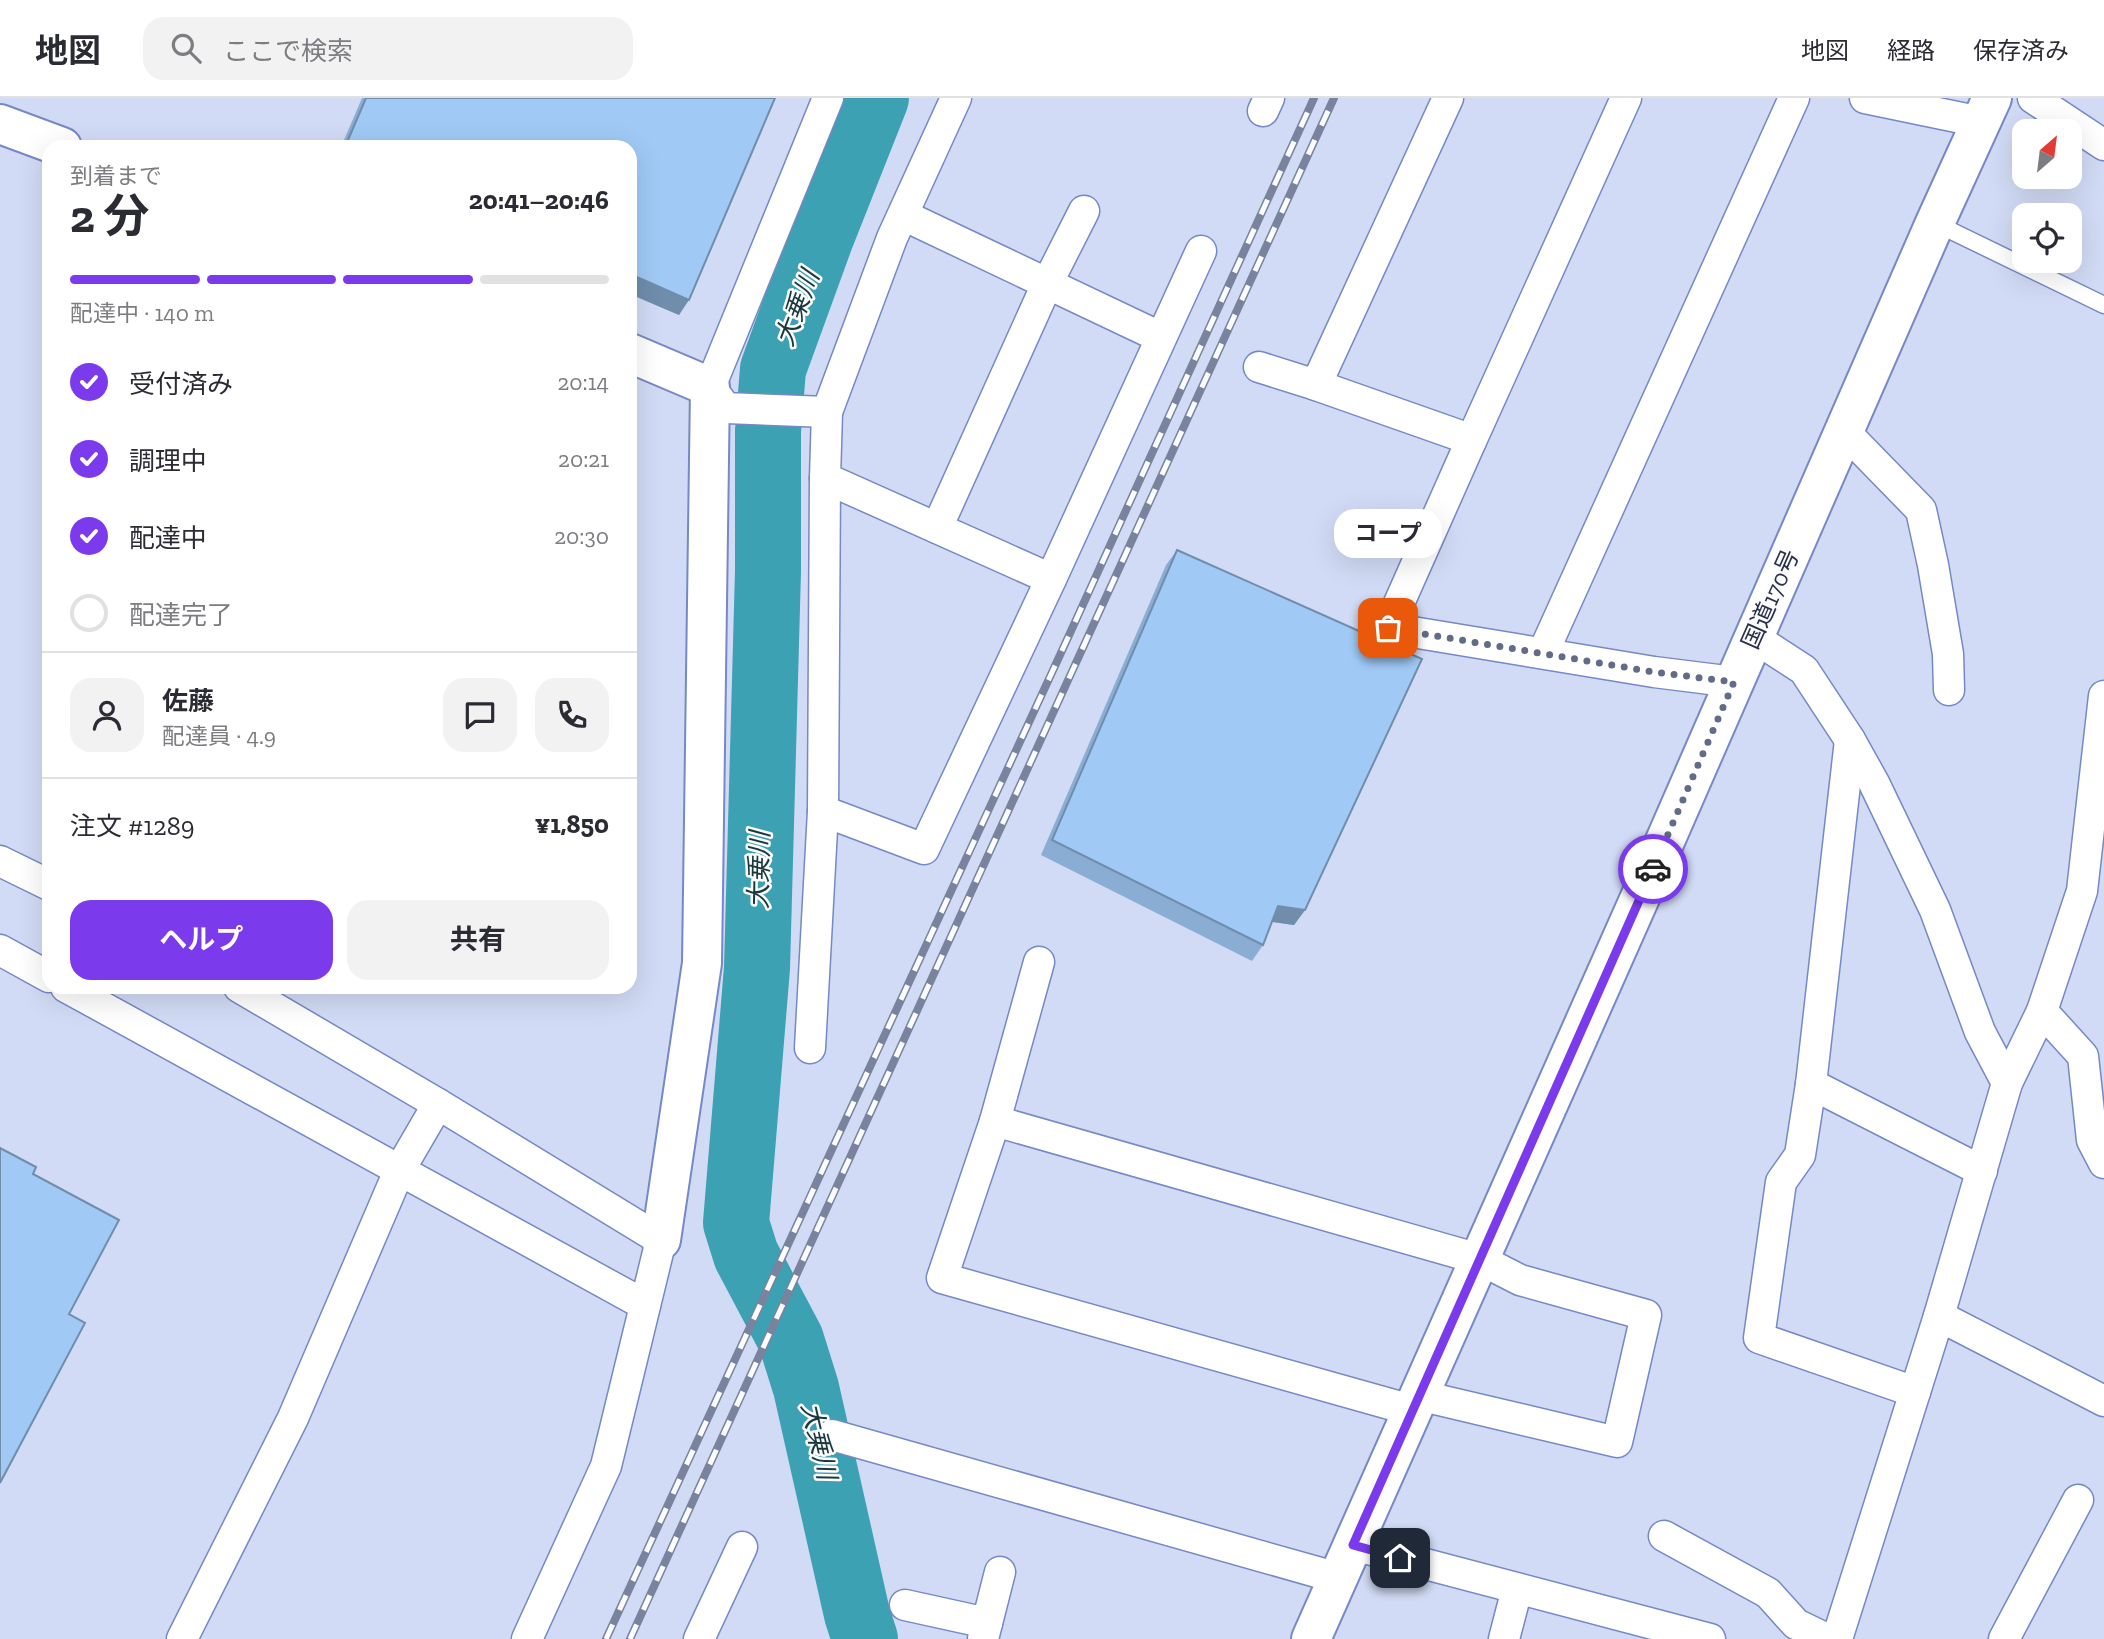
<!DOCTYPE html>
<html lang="ja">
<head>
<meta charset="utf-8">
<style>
	:root { --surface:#fff; --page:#f2f2f3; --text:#2b2b33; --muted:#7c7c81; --line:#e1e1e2; --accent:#7c3aed }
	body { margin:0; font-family:"Zilla Slab","Noto Sans JP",serif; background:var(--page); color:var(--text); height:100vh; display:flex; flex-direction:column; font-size:26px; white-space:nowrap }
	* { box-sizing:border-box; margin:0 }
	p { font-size:23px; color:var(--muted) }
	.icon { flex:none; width:38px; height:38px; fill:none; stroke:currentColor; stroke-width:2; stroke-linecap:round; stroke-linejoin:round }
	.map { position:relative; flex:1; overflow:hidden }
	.side { position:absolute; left:42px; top:42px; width:595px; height:854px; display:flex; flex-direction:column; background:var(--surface); border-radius:21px; box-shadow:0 7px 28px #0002 }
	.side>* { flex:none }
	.needle { width:46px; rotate:28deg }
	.controls { position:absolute; left:2012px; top:21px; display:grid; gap:14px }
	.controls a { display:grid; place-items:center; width:70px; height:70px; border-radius:14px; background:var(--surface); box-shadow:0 7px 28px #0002; font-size:35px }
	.pin { position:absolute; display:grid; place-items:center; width:60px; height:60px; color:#fff; margin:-30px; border-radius:14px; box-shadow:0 4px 10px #0006 }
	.courier { position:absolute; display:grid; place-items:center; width:70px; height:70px; margin:-35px; border:5px solid #7c3aed; border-radius:50%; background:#fff; color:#222; box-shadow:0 2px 9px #0007 }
	.bubble { position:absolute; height:49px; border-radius:21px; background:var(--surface); box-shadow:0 7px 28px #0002; font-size:23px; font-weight:700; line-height:49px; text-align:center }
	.overview em { font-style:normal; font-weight:700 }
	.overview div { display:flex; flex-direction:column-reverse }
	.overview { display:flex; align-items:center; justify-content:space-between; height:119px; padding:0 28px }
	h1 { font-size:46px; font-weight:700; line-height:52px }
	.bar { display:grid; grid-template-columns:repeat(4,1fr); gap:10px 7px; align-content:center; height:84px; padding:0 28px }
	.bar i { height:9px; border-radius:5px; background:var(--line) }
	.bar .current { background:var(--accent) }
	.bar p { grid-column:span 4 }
	.line { display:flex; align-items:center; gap:18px; padding:0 28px; border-top:2px solid var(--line) }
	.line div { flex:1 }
	.round { display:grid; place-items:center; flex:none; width:74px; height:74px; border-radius:21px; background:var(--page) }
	ol { padding:0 28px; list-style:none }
	li { display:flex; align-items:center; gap:21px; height:77px }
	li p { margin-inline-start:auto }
	li .icon { padding:7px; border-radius:50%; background:var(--accent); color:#fff; stroke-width:4 }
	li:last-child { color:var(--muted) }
	li i { width:38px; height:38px; border:4px solid var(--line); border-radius:50% }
	.primary-button { display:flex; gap:14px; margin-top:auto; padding:14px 28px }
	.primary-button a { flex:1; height:80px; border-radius:21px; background:var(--accent); color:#fff; font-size:28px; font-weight:700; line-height:80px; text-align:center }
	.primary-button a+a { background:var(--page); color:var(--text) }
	header { display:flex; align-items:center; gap:42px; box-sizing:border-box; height:98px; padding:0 35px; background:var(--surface); border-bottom:2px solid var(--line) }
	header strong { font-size:33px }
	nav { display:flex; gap:38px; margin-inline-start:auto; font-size:24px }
	.search { width:490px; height:63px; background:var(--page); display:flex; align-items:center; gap:18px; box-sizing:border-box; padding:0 24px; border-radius:21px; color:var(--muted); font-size:26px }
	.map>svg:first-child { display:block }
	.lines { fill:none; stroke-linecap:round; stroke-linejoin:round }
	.river { stroke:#3ba1b3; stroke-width:66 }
	.lane-casing { stroke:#7688c5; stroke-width:19 }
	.street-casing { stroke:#7688c5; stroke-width:33 }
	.secondary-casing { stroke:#7688c5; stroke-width:42 }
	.highway-casing { stroke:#7688c5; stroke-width:42 }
	.lane { stroke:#fff; stroke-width:16 }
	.street { stroke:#fff; stroke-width:30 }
	.secondary { stroke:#fff; stroke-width:38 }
	.highway { stroke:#fff; stroke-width:38 }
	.rail-casing { stroke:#7a839d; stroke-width:8 }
	.rail { stroke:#fcfcfc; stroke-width:5; stroke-dasharray:16; stroke-linecap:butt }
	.wall { fill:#8aadd3 }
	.shaded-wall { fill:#708dac }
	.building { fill:#a0c9f5; stroke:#708dac; stroke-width:2 }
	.done { stroke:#636c86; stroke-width:7; stroke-dasharray:0 12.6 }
	.route { stroke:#7c3aed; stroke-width:9 }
	.labels { text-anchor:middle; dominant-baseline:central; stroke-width:5; stroke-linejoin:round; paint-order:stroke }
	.street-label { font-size:24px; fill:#28304a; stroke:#fcfcfc }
	.water-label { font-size:26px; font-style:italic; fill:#19383d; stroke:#fcfcfc }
</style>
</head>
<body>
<header>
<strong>地図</strong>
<div class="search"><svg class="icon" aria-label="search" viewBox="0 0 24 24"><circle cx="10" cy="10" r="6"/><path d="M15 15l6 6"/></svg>ここで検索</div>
<nav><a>地図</a><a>経路</a><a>保存済み</a></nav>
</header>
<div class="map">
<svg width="2104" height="1541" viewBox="0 0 2104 1541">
	<rect width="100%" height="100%" fill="#d1dbf5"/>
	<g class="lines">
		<path class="river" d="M865,1541l-8,-25 -51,-226 -15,-48 -45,-85 -10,-32 21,-255 11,-397v-140l5,-62 48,-132 55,-139"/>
		<defs>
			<path id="lane" d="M1935,125l169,82"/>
			<g id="street">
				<path d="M1448,0l-132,287 142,50 13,6 -83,187 266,44 80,10"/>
				<path d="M1865,0l116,24"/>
				<path d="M2033,0l71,47"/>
				<path d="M1263,13l6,-13"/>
				<path d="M903,117l257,122"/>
				<path d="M1259,269l57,18"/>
				<path d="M827,314l-101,-4 -16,-21 118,-289"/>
				<path d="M1844,333l77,79 12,55 15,89 1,36"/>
				<path d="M1471,343l155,-343"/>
				<path d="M825,380l226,101"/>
				<path d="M937,430l110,-244 37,-73"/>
				<path d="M1753,539l51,33 46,70 24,43 61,127 45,122 27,51"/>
				<path d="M1543,555l251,-555"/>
				<path d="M1850,642l-39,344 -11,71 -19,27 -22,156 156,54"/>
				<path d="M823,713l101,38 127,-270 150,-328"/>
				<path d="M0,763l49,24"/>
				<path d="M0,852l49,27"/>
				<path d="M1039,864l-44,159 -53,157 469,132"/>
				<path d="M66,889l579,318"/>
				<path d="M239,889l199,117 223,136 -55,226 -79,173"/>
				<path d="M2042,913l41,45 9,84 12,23"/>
				<path d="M810,950l13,-237 2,-333 2,-66 65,-174 64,-140"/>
				<path d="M1811,986l171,87"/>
				<path d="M995,1023l484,138 41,21 126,35 -29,127 -199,-47"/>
				<path d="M1939,1218l165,85"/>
				<path d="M832,1337l506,143"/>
				<path d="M1664,1438l104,57 28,31 31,15"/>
				<path d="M1353,1447l357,94"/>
				<path d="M905,1507l82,18"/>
				<path d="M182,1541l111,-221 106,-247 39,-67"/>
				<path d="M699,1541l43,-92"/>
				<path d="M983,1541l17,-67"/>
				<path d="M1504,1541l13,-50"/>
				<path d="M1837,1541l102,-323 68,-233 35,-72 40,-120 22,-195"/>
				<path d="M2004,1541l74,-139"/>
			</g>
			<g id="secondary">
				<path d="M0,26l62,23"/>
				<path d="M630,255l80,34 -8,576 -41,277"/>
			</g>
			<path id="highway" d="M1311,1541l347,-782 277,-634 57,-125"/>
		</defs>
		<use href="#lane" class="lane-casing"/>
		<use href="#street" class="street-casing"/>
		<use href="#secondary" class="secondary-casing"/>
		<use href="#highway" class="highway-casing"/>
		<use href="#lane" class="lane"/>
		<use href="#street" class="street"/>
		<use href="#secondary" class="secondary"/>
		<use href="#highway" class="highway"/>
		<defs>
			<g id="rail">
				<path d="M606,1541l454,-984 254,-557"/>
				<path d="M630,1541l704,-1541"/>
			</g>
		</defs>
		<use href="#rail" class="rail-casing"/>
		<use href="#rail" class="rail"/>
	</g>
	<g class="wall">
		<path d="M362,0h413l-96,217 -49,-21v-147h-289z"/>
		<path d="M1177,452l128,360 -11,15 -22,-3 -9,23 -11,16 -211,-106 125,-290z"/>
	</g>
	<g class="shaded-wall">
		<path d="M630,176l59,26 -10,15 -49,-21z"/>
		<path d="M1278,808l27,4 -11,15 -27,-4z"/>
	</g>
	<g class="building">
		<path d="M366,0h409l-86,202 -59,-26v-127h-285z"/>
		<path d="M1177,452l245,109 -117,251 -27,-4 -15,39 -211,-105z"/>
		<path d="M0,1050l36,19 -3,7 86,46 -50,94 16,9 -85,160z"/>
	</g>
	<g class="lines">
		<path class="done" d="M1388,530l266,44 80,10 -81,187"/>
		<path class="route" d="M1400,1460l-47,-13 300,-676"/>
	</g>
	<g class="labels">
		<g class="street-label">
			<text transform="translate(1770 501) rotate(-66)">国道170号</text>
		</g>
		<g class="water-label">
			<text transform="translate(797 210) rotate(-69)">大乗川</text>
			<text transform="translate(759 772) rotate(-89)">大乗川</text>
			<text transform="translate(819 1343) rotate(77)">大乗川</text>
		</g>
	</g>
</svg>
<div class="controls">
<a><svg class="needle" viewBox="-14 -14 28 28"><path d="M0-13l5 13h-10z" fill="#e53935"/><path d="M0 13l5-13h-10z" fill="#7c7c81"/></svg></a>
<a><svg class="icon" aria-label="locate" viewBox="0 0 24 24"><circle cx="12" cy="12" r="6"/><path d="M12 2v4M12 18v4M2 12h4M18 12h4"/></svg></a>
</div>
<div class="pin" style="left:1388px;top:530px;background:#ea580c"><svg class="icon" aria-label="bag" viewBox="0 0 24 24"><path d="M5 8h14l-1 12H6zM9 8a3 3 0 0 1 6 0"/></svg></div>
<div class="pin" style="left:1400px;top:1460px;background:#1f2937"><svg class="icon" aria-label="home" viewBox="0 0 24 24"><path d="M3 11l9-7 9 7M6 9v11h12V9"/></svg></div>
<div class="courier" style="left:1653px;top:771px"><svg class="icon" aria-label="car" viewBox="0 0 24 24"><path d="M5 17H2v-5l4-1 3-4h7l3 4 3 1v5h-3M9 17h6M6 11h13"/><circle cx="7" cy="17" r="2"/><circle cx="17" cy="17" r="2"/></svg></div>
<div class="bubble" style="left:1334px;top:411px;width:108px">コープ</div>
<section class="side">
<div class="overview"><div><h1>2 分</h1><p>到着まで</p></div><em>20:41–20:46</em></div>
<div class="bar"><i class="current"></i><i class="current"></i><i class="current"></i><i></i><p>配達中 · 140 m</p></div>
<ol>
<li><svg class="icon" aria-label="check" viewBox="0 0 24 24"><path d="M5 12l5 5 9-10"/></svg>受付済み<p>20:14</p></li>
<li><svg class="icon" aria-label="check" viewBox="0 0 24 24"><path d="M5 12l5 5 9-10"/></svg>調理中<p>20:21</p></li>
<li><svg class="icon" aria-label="check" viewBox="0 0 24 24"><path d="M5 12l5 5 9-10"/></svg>配達中<p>20:30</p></li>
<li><i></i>配達完了</li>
</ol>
<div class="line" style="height:126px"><a class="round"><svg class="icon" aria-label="person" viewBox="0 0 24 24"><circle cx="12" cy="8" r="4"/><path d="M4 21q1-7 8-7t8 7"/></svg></a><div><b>佐藤</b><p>配達員 · 4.9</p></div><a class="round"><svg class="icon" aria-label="chat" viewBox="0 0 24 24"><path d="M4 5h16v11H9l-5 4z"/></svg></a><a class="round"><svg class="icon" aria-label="phone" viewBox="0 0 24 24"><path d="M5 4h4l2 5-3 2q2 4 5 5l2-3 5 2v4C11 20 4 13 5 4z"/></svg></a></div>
<div class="line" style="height:91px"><div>注文 #1289</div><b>¥1,850</b></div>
<div class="primary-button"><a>ヘルプ</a><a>共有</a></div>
</section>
</div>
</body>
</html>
